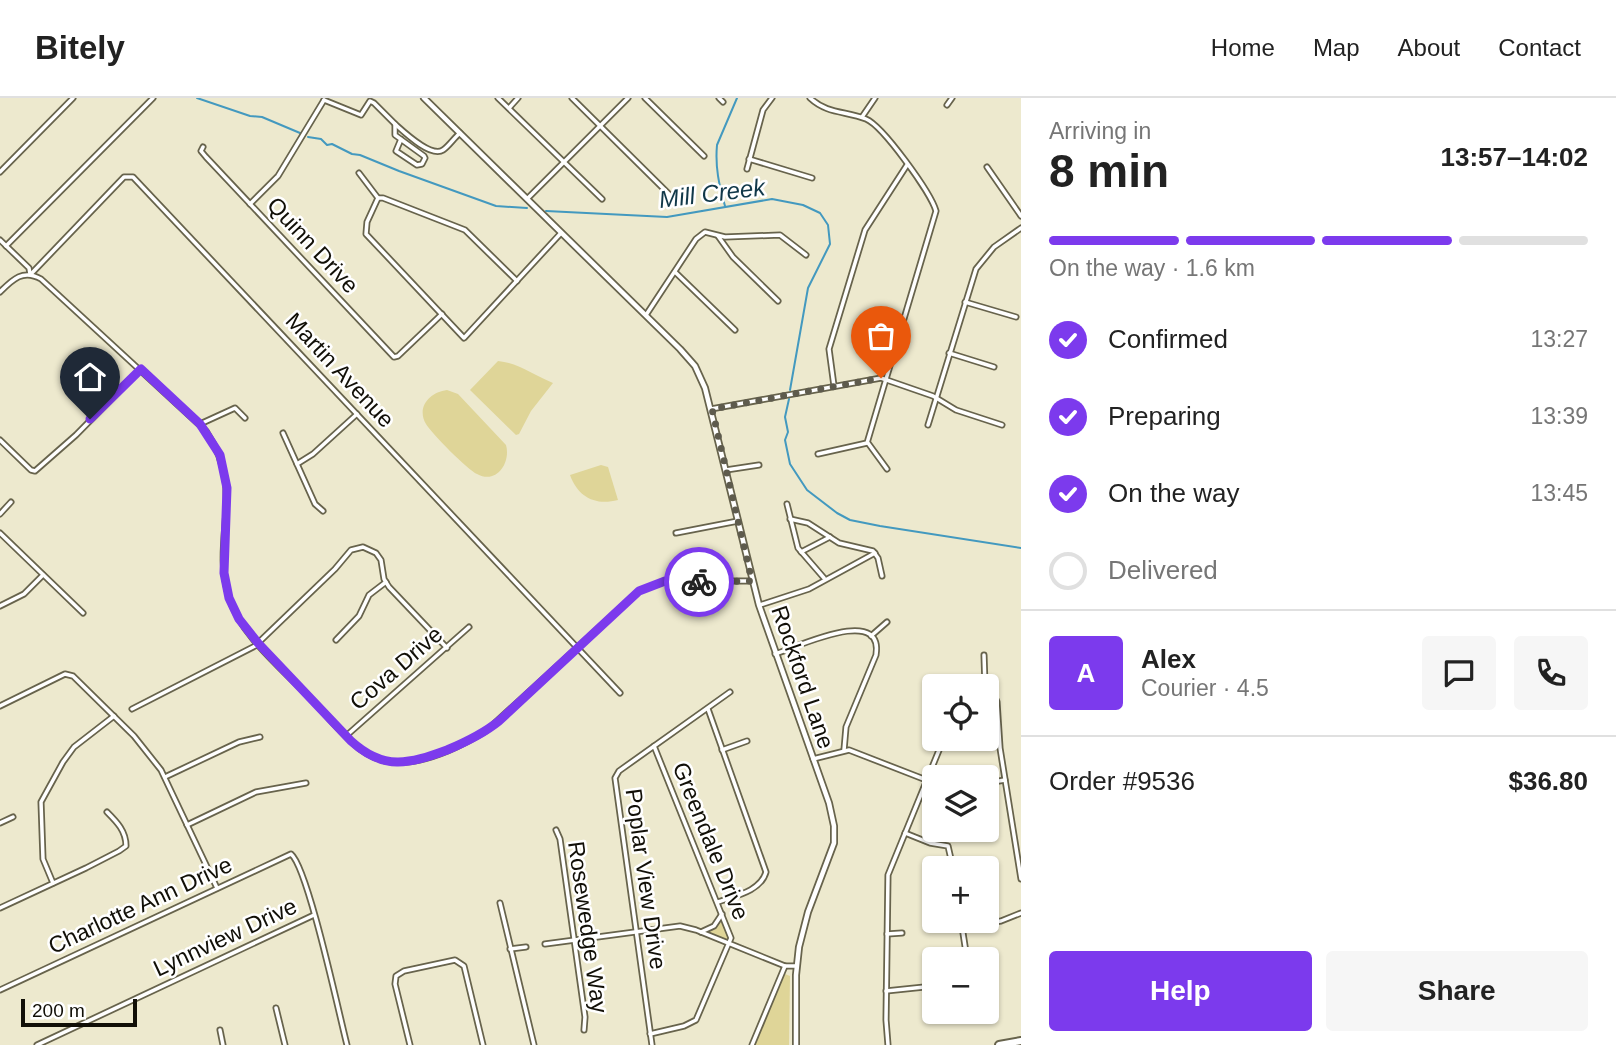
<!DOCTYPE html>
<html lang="en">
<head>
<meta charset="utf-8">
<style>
	:root { --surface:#fff; --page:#f6f6f6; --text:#222; --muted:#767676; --line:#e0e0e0; --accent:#7c3aed }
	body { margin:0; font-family:Helvetica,sans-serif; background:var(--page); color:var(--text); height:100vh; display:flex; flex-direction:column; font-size:26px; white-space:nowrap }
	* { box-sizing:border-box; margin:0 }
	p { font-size:23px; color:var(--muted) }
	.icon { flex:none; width:38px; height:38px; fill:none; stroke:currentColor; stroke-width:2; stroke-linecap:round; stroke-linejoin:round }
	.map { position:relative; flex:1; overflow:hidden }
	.side { display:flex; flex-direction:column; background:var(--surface); width:595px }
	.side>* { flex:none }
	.fabs { position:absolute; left:922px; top:576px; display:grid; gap:14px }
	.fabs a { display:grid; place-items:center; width:77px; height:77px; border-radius:7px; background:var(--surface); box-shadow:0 2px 5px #0004; font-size:35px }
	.scale { position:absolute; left:21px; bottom:18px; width:116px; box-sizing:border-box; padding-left:7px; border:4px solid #110f07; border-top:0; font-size:19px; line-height:24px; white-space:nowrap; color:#110f07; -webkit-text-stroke:5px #fff; paint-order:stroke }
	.pin { position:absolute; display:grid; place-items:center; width:60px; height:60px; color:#fff; margin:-72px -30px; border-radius:50% 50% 50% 0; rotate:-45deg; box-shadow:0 0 7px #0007 }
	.pin .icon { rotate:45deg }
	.courier { position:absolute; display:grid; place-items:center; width:70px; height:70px; margin:-35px; border:5px solid #7c3aed; border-radius:50%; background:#fff; color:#222; box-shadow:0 2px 9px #0007 }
	.headline em { font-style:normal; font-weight:600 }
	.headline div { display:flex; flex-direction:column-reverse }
	.headline { display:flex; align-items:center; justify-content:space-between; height:119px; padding:0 28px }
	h1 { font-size:46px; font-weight:600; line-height:52px }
	.bar { display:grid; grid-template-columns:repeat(4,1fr); gap:10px 7px; align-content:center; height:84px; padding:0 28px }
	.bar i { height:9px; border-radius:5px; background:var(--line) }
	.bar .selected { background:var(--accent) }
	.bar p { grid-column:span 4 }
	.line { display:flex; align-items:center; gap:18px; padding:0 28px; border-top:2px solid var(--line) }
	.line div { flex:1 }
	.round { display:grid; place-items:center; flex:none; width:74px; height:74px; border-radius:7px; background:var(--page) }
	ol { padding:0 28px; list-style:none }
	li { display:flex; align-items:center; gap:21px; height:77px }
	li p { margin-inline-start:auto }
	li .icon { padding:7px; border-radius:50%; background:var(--accent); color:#fff; stroke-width:4 }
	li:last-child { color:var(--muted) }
	li i { width:38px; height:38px; border:4px solid var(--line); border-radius:50% }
	.button { display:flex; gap:14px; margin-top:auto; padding:14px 28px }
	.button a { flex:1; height:80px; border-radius:7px; background:var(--accent); color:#fff; font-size:28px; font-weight:600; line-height:80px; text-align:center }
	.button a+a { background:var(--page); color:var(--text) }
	header { display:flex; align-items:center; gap:42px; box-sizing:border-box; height:98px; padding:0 35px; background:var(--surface); border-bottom:2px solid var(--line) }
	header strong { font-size:33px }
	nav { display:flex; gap:38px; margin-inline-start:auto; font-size:24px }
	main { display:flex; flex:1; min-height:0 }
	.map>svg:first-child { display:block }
	.green { fill:#dfd598 }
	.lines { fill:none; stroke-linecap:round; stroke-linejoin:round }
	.stream { stroke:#4399bf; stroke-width:2 }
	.minor-casing { stroke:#67634c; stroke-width:7 }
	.secondary-casing { stroke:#67634c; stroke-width:8 }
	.trunk-casing { stroke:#67634c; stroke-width:10 }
	.minor { stroke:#fff; stroke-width:3.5 }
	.secondary { stroke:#fff; stroke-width:4.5 }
	.trunk { stroke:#fff; stroke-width:6 }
	.done { stroke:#5e5b4d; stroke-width:7; stroke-dasharray:0 12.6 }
	.route { stroke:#7c3aed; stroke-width:9 }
	.labels { text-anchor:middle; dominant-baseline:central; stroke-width:5; stroke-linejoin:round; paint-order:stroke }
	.street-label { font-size:23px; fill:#110f07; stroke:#fff }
	.water-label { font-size:24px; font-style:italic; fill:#113849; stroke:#fff }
</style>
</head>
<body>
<header>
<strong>Bitely</strong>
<nav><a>Home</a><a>Map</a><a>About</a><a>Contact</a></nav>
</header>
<main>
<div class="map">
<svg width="1021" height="947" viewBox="0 0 1021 947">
	<rect width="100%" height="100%" fill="#ede9ce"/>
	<g class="green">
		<path d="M498,263c21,2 35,14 55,22l-22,28 -12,23 -3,1 -46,-45z"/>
		<path d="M447,292l11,4 48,51c5,17 -9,40 -29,29 -9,-4 -46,-41 -51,-50 -10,-17 4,-32 21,-34z"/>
		<path d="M601,367l7,2 10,33c-23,6 -40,-3 -48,-25z"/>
		<path d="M722,822l6,14 -1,7 -19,-9z"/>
		<path d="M785,876l5,2 -1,69h-34z"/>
	</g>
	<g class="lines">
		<g class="stream">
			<path d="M197,0l53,18 12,1 38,16"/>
			<path d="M308,39l13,2 6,6 5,-1 20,10 8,1 39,16 97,35 31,2"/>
			<path d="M725,108c-6,-21 -10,-39 -8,-61l20,-47"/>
			<path d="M546,113l121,6 105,-18 31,6 17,8 8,12 2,19 -22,44 -18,102"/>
			<path d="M789,301l-4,18 3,15 -3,8 5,24 17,26 30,23 13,7 30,6 141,22"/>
		</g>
		<defs>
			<g id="minor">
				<path d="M498,0l104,101"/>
				<path d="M572,0l104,103"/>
				<path d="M645,0l59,58"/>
				<path d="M719,0l4,4"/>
				<path d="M810,0c17,16 36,13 56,21 17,7 65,74 70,92l-69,232 -49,11"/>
				<path d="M324,2l37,15 9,-14 4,2 21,21v11l29,21 1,2 -3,6 -5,1 -21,-14 5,-12"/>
				<path d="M947,7l5,-7"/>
				<path d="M509,10l9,-10"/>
				<path d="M862,19l13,-19"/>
				<path d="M395,26c9,8 36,34 48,26 6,-4 11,-12 17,-17"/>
				<path d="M203,49l-2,4 5,6 188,200 4,-1 44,-42"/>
				<path d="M749,61l63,19"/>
				<path d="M987,69l34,49"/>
				<path d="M747,71l16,-59 9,-12"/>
				<path d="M0,74l73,-74"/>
				<path d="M359,75l19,25h5l82,32 52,51"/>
				<path d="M378,100l-11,24 -1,12 98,104 97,-105"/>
				<path d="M527,101l101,-101"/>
				<path d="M250,106l28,-28 46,-76"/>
				<path d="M718,138l15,21 45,44"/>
				<path d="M0,142l29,28 1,6"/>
				<path d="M6,148l147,-148"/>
				<path d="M675,174l60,58"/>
				<path d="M31,176l93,-97h9l487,516"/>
				<path d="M0,194c13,-13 23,-23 41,-13l165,152c41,62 4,106 23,166 11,39 56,74 83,103 16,17 31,36 49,50 7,5 15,9 24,11 33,7 73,-13 101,-30l153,-140 26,-10h87"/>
				<path d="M965,204l51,15"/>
				<path d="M646,217l50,-76 9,-7 20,5 55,-2 26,20"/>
				<path d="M949,255l45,14"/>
				<path d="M834,288l-5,-37 36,-119 42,-65"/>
				<path d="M711,311l170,-31 52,18 23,14 46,15"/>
				<path d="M200,326l35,-16 10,10"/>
				<path d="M928,327l48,-156 18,-22 27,-19"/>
				<path d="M283,335l32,71 8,7"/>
				<path d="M0,342l31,30 4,1 41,-36 64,-65"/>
				<path d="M868,345l19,26"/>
				<path d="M297,366l16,-10 44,-40"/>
				<path d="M726,372l33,-5"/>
				<path d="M787,406l11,44 26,30"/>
				<path d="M0,416l11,-12"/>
				<path d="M790,421l18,4 31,20 34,8 5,7 4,18"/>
				<path d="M0,435l83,80"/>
				<path d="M676,435l62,-12"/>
				<path d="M801,454l29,-15"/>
				<path d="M760,507l49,-16 66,-36"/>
				<path d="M0,508l24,-12 19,-19"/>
				<path d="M871,538l16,-14"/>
				<path d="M336,542l23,-24 10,-21 17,-13"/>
				<path d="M775,556c20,-6 109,-50 101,1l-30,72 -2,23"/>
				<path d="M984,557l1,31"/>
				<path d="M987,593l7,4 3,7 3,46 21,131"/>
				<path d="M0,608l65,-32 8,2 61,60 27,34 56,118"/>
				<path d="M132,611l123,-63 80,-77 16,-19 12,-3 13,6 5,7 3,19 5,8 58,61"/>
				<path d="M708,611l58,163c-5,19 -31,24 -48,30"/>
				<path d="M346,638l123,-109"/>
				<path d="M722,652l25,-9"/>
				<path d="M813,661l36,-9 85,33"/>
				<path d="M165,679l74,-35 21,-5"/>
				<path d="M987,685l18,-3"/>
				<path d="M0,725l13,-6"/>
				<path d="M187,727l69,-33 50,-9"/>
				<path d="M556,732l4,9 25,178 -1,13"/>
				<path d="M905,735l25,10 18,3 5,22"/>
				<path d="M53,785l-10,-24 -2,-57 22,-40 11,-15 40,-31"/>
				<path d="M500,805l34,142"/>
				<path d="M0,810l86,-40 33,-17 7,-5c0,-15 -9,-24 -19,-34"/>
				<path d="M961,822l6,39"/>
				<path d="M962,829l39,-6 20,-8"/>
				<path d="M701,834l13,-6 8,-12"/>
				<path d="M887,836l15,-1"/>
				<path d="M545,846l135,-18 16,4 89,36h11"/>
				<path d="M510,851l16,-2"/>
				<path d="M0,892l291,-136c17,14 48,160 56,191"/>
				<path d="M886,893l48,-5"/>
				<path d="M276,910l9,37"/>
				<path d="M220,932l3,15"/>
				<path d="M650,936l34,-8 12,-6 35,-82 -77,-192"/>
				<path d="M37,947l277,-130"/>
				<path d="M410,947l-15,-61 1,-8 8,-5 51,-11 9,6 19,79"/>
				<path d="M652,947l-37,-267 4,-7 111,-79"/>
				<path d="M752,947l33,-79"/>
				<path d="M888,947l-2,-25 2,-145 56,-137"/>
			</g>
			<path id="secondary" d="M424,0l256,251 15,17 10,22 54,217 70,198 5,23v17l-26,69 -9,35 -3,28v70"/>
			<path id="trunk" d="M999,947l22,-4"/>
		</defs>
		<use href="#minor" class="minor-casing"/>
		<use href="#secondary" class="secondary-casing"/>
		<use href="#trunk" class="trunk-casing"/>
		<use href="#minor" class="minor"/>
		<use href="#secondary" class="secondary"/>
		<use href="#trunk" class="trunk"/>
	</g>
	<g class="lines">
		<path class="done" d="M699,484l53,-1 -40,-172 169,-31"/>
		<path class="route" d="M90,321l51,-50 59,55 20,31 7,33 -3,85 5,25 10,21 19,24 93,98c33,30 58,23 96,9 19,-8 36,-16 52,-29l140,-130 26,-10 34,1"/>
	</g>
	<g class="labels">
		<g class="street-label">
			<text transform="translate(313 147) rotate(47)">Quinn Drive</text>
			<text transform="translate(340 272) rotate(47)">Martin Avenue</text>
			<text transform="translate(396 570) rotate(-41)">Cova Drive</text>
			<text transform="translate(803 579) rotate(71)">Rockford Lane</text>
			<text transform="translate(711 743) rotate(68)">Greendale Drive</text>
			<text transform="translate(646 781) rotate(82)">Poplar View Drive</text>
			<text transform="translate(140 807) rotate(-25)">Charlotte Ann Drive</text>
			<text transform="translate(588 829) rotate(82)">Rosewedge Way</text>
			<text transform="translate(225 839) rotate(-25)">Lynnview Drive</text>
		</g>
		<g class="water-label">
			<text transform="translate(712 95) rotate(-7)">Mill Creek</text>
		</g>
	</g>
</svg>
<div class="fabs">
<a><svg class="icon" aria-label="locate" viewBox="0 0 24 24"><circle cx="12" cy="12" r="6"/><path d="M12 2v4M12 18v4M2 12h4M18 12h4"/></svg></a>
<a><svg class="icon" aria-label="layers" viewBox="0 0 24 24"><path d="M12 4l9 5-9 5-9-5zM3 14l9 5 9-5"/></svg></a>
<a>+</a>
<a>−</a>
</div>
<div class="scale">200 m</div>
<div class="pin" style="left:881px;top:280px;background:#ea580c"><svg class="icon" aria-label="bag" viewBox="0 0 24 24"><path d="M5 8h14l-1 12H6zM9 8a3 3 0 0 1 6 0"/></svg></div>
<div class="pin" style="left:90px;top:321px;background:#1f2937"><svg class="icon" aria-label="home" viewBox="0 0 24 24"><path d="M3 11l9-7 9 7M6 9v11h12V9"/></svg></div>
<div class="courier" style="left:699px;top:484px"><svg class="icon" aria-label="bike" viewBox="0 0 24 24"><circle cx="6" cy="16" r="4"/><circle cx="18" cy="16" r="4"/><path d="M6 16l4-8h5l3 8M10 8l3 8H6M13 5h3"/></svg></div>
</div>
<section class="side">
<div class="headline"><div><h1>8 min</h1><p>Arriving in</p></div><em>13:57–14:02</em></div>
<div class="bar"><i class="selected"></i><i class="selected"></i><i class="selected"></i><i></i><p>On the way · 1.6 km</p></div>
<ol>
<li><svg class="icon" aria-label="check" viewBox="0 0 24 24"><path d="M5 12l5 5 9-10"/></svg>Confirmed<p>13:27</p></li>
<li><svg class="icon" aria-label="check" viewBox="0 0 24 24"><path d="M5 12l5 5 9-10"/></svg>Preparing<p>13:39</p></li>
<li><svg class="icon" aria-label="check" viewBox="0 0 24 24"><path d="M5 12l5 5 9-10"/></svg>On the way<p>13:45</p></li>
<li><i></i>Delivered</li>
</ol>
<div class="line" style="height:126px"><b class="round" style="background:var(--accent);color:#fff">A</b><div><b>Alex</b><p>Courier · 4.5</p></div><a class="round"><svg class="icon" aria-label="chat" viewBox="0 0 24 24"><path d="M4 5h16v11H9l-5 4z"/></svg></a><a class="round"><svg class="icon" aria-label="phone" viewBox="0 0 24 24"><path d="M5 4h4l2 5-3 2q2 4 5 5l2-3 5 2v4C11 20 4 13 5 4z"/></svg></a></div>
<div class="line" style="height:91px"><div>Order #9536</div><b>$36.80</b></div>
<div class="button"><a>Help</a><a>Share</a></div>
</section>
</main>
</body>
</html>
